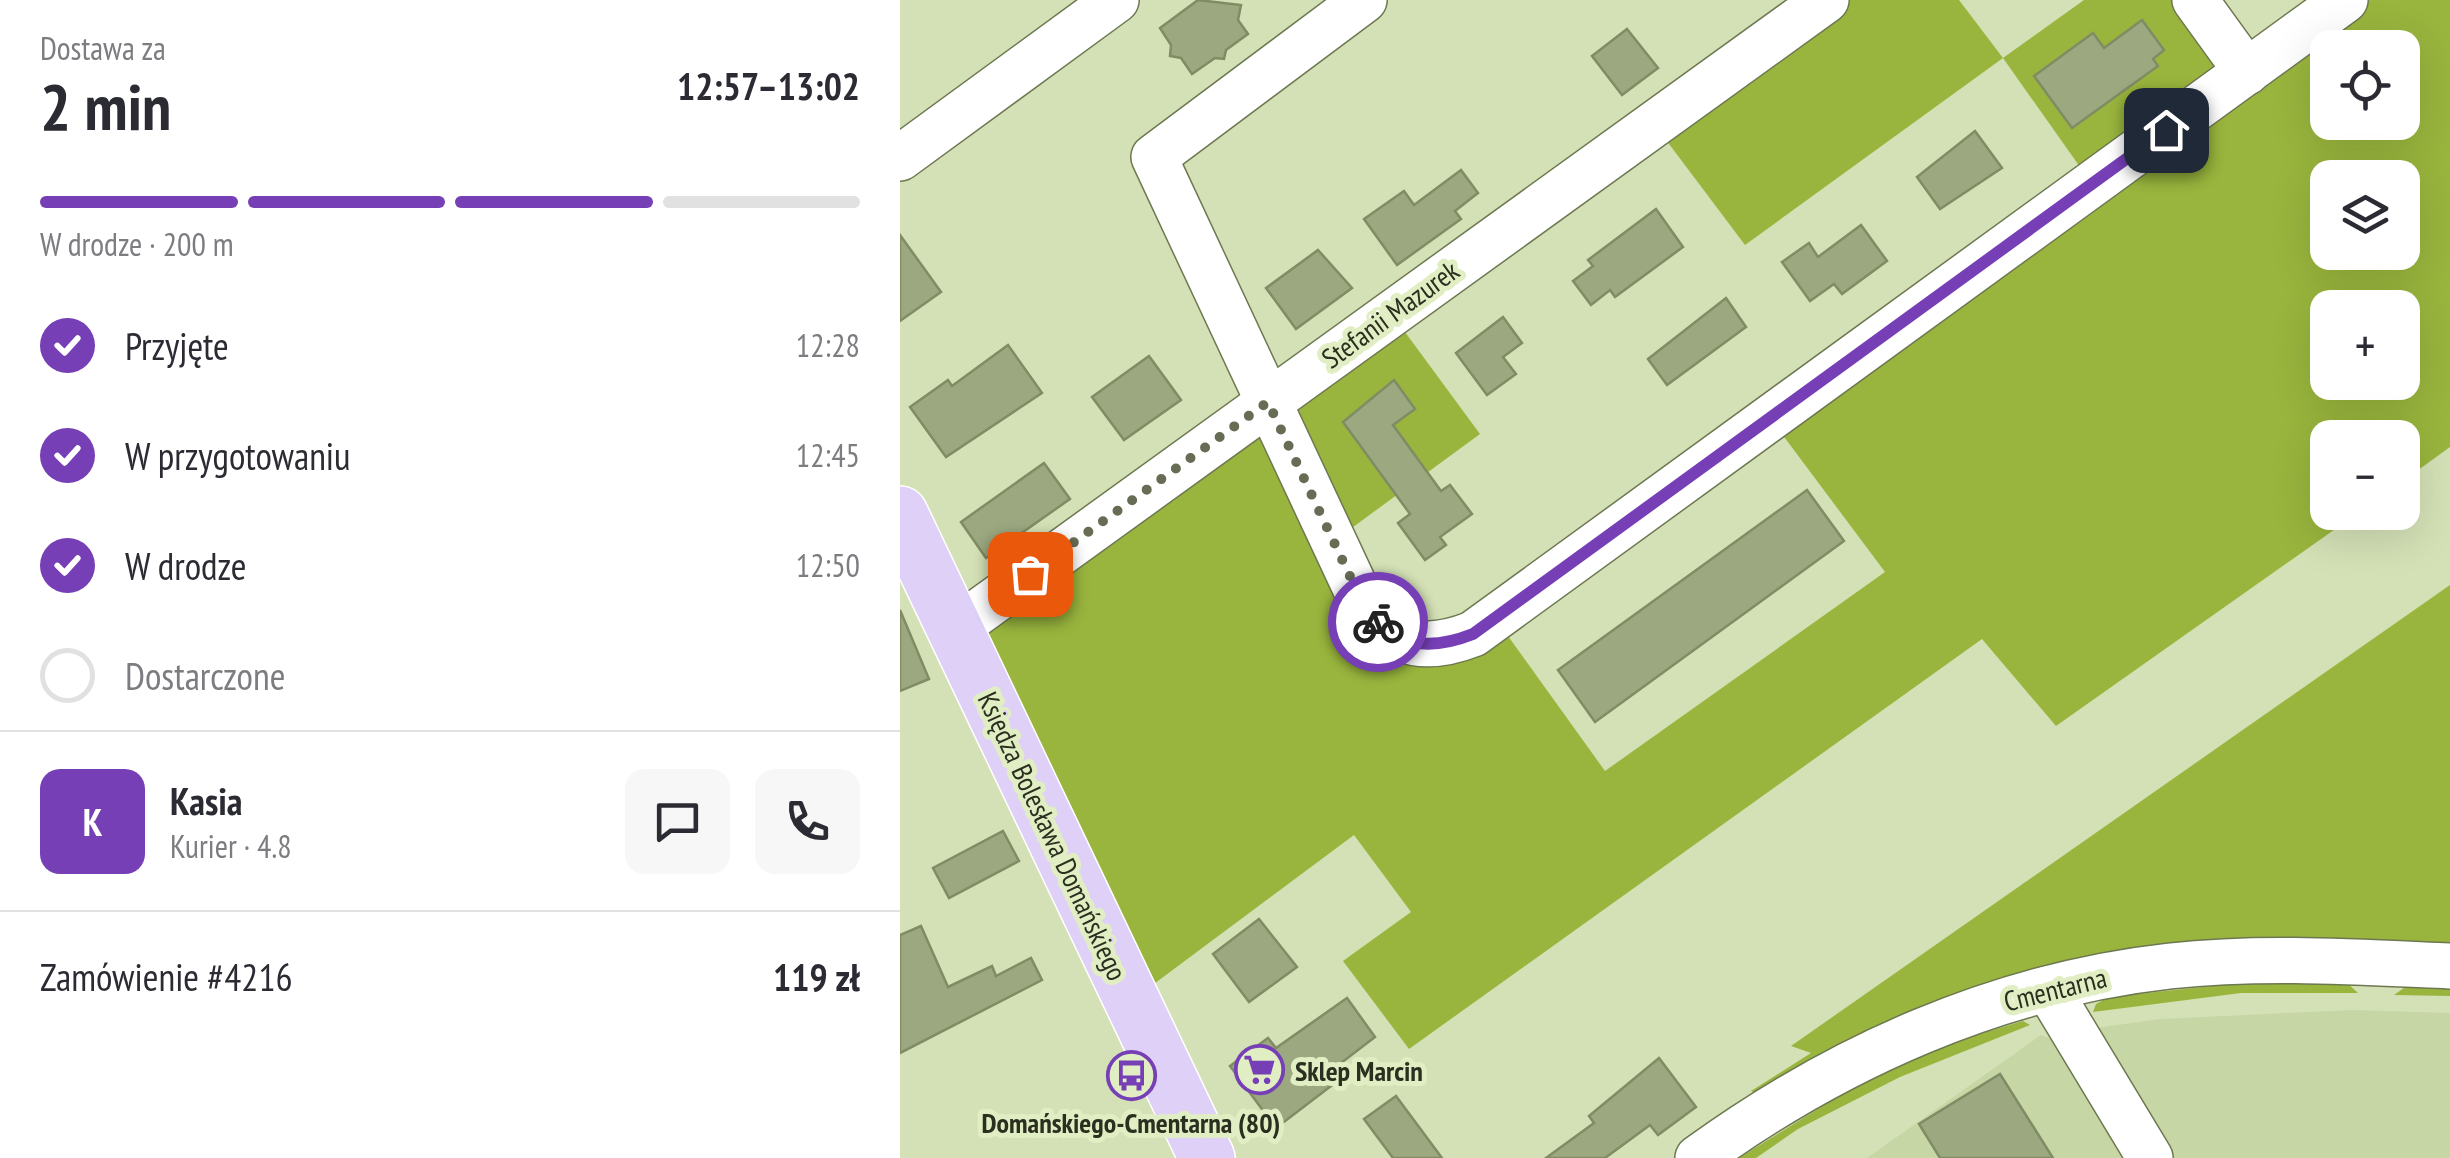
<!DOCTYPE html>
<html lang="pl">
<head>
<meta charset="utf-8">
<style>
	:root { --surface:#fff; --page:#f7f7f7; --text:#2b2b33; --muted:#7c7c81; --line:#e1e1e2; --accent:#763fb6 }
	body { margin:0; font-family:"PT Sans Narrow",sans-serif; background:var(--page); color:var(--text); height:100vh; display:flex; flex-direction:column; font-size:38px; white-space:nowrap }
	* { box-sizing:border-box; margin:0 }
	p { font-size:32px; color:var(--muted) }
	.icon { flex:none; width:55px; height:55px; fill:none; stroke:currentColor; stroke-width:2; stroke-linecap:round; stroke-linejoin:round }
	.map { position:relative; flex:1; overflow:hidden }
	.drawer { display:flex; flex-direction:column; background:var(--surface); width:900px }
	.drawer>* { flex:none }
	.fabs { position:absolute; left:1410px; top:30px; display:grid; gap:20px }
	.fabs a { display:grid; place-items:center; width:110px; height:110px; border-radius:20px; background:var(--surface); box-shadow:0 10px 40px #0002; font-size:50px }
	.pin { position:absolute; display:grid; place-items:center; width:85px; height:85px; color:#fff; margin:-42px; border-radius:20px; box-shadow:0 5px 15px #0006 }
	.courier { position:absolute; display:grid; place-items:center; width:100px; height:100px; margin:-50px; border:8px solid #763fb6; border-radius:50%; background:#fff; color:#222; box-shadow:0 2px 12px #0007 }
	.head em { font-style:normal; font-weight:800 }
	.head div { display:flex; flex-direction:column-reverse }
	.head { display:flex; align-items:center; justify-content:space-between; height:170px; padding:0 40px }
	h1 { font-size:65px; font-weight:800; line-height:75px }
	.bar { display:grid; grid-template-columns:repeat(4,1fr); gap:15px 10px; align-content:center; height:120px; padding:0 40px }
	.bar i { height:12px; border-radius:8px; background:var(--line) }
	.bar .current { background:var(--accent) }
	.bar p { grid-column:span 4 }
	.line { display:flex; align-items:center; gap:25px; padding:0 40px; border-top:2px solid var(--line) }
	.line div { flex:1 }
	.round { display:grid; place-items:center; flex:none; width:105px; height:105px; border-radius:20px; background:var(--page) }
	ol { padding:0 40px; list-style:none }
	li { display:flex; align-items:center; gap:30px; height:110px }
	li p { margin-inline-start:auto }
	li .icon { padding:10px; border-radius:50%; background:var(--accent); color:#fff; stroke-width:4 }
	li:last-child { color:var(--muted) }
	li i { width:55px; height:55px; border:5px solid var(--line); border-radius:50% }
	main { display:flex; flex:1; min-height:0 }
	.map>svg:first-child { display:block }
	.built { fill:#c7d6a5 }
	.green { fill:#99b53d; fill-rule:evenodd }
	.building { fill:#9ca880; stroke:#808c64; stroke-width:2.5 }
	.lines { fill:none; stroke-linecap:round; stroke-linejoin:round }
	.minor-casing { stroke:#6d7851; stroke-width:48 }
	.major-casing { stroke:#fff; stroke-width:58 }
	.minor { stroke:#fff; stroke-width:45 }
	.major { stroke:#dfd0f7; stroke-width:55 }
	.done { stroke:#666d54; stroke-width:10; stroke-dasharray:0 18 }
	.route { stroke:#763fb6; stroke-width:12 }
	.labels { text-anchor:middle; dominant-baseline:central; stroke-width:10; stroke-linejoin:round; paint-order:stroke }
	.street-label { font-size:28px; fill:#2a2f1f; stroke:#e1eec3 }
	.poi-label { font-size:28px; font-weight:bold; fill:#2a2f1f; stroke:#e1eec3; text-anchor:start }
</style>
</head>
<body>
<main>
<section class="drawer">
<div class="head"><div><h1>2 min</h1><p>Dostawa za</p></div><em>12:57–13:02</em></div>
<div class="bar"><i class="current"></i><i class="current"></i><i class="current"></i><i></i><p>W drodze · 200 m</p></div>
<ol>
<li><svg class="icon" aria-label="check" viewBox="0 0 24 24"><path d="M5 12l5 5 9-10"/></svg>Przyjęte<p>12:28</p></li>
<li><svg class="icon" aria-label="check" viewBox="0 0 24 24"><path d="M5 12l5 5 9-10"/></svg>W przygotowaniu<p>12:45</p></li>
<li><svg class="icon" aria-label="check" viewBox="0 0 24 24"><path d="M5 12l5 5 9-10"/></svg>W drodze<p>12:50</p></li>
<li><i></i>Dostarczone</li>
</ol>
<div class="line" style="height:180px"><b class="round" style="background:var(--accent);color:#fff">K</b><div><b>Kasia</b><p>Kurier · 4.8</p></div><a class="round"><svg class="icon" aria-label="chat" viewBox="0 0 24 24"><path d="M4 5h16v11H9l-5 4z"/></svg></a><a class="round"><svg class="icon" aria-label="phone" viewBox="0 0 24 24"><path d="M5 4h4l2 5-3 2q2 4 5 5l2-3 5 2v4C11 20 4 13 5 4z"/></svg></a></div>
<div class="line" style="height:130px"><div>Zamówienie #4216</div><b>119 zł</b></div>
</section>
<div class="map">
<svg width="1550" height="1158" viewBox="0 0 1550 1158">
	<rect width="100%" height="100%" fill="#d4e1b6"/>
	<path class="built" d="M1453,1010l97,3v145h-583l174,-123 26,9 29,-16 64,-9z"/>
	<g class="green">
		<path d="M926,0h133l44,58 81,-58h111l52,71 98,-71h105v447l-47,34 -1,-43h-74v74l30,1 -302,213 -74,-87 -573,410 -66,-88 68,-49 -57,-77 -223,166 -176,-372 436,-316 89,121 -146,107 51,89 110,-12 110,153 280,-199 -115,-154 322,-234 -89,-126 -258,187 -91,-121zM1428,48h74v74h-74zM1428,178h74v74h-74zM1428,308h74v74h-74z"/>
		<path d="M1550,585v381l-232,-3 -460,131 -7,-3 60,-38 -20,-7z"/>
		<path d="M1369,980l76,1 13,12h-117l-148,19 3,-8 13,-7z"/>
		<path d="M1511,983l39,2v11l-56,-1z"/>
		<path d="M1123,1021l7,4 -130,52 -102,52 -42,29h-17l121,-75 90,-40z"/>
	</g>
	<g class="building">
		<path d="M298,0l43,5 -3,15 10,14 -22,16 -2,9 -9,-1 -23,16 -11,-16 -11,-2 1,-11 -11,-17z"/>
		<path d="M1242,20l22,30 -11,9 5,7 -86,62 -38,-52 59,-43 11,15z"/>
		<path d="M727,29l31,39 -36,27 -30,-39z"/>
		<path d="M1075,131l27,37 -62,41 -23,-32z"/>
		<path d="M561,170l17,23 -23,18 6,8 -64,46 -33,-46 40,-28 10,14z"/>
		<path d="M756,209l27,38 -68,50 -5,-7 -19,15 -18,-24 20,-15 -5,-6z"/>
		<path d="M961,225l26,36 -45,33 -8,-10 -24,17 -28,-39 27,-19 9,14z"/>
		<path d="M0,235l41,57 -41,29z"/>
		<path d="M418,250l34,38 -56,41 -30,-41z"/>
		<path d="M826,298l20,29 -79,58 -19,-26z"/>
		<path d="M603,317l19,26 -19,14 13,17 -29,21 -31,-42z"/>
		<path d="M108,345l34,48 -96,64 -36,-50 38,-27 4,6z"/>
		<path d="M249,356l32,44 -57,40 -32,-43z"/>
		<path d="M494,380l21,29 -22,16 48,66 9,-6 22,29 -32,23 6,8 -21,15 -27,-37 12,-9 -67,-92z"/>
		<path d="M144,463l26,36 -84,59 -25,-36z"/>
		<path d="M907,490l37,51 -249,181 -37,-52z"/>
		<path d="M0,610l29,69 -29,12z"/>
		<path d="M103,831l16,30 -70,37 -16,-30z"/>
		<path d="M359,919l38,48 -48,35 -36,-48z"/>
		<path d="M21,926l27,61 44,-21 4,10 35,-18 11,22 -142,73v-118z"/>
		<path d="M447,998l28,39 -51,39 7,10 -55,42 -46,-62 38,-28 8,10z"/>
		<path d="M759,1058l37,49 -38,28 -8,-10 -45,33h-59l48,-35 -5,-7z"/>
		<path d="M1100,1074l53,84h-113l-21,-34z"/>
		<path d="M496,1096l46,62h-49l-29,-39z"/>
	</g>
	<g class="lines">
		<defs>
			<g id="minor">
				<path d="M464,0l-210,157 201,430c29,53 59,70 118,47l872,-634"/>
				<path d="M1295,0l52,72"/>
				<path d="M0,158l216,-158"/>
				<path d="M55,629l871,-629"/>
				<path d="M1148,989l102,169"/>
				<path d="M798,1158c139,-101 300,-173 472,-192 93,-10 187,-4 280,0"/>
			</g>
			<path id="major" d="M0,514l307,644"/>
		</defs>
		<use href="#minor" class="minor-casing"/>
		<use href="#major" class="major-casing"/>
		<use href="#minor" class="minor"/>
		<use href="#major" class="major"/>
	</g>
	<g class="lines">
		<path class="done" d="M130,574l238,-172 87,185 23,35"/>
		<path class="route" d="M478,622c26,28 62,25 95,12l693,-504"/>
	</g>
	<defs>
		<symbol id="supermarket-ring" viewBox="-11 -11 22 22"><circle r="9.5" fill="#e1eec3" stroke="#763fb6" stroke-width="1.5"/><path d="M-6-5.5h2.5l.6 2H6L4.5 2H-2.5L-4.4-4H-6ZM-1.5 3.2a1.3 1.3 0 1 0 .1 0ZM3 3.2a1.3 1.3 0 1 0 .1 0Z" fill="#763fb6"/></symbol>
		<symbol id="bus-ring" viewBox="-11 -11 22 22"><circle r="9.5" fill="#e1eec3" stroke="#763fb6" stroke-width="1.5"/><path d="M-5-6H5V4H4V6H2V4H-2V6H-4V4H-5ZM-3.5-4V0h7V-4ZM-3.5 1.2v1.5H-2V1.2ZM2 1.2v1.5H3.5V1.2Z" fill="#763fb6"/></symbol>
	</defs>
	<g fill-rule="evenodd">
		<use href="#supermarket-ring" x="332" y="1042" width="55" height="55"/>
		<use href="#bus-ring" x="204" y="1048" width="55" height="55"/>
	</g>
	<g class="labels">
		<g class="street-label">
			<text transform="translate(490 314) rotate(-36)">Stefanii Mazurek</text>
			<text transform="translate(153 836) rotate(65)">Księdza Bolesława Domańskiego</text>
			<text transform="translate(1155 989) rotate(-14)">Cmentarna</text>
		</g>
		<g class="poi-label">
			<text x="395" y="1070">Sklep Marcin</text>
			<text x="231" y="1122" text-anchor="middle">Domańskiego-Cmentarna (80)</text>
		</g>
	</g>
</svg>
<div class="fabs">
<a><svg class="icon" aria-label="locate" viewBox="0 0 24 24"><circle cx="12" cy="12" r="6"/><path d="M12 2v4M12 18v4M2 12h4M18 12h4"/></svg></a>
<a><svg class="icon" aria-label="layers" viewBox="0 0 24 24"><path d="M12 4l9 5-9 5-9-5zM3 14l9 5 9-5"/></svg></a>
<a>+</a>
<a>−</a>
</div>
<div class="pin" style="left:130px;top:574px;background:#ea580c"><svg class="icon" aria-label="bag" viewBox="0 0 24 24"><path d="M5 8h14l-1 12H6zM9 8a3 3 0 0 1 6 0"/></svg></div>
<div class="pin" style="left:1266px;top:130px;background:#1f2937"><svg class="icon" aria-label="home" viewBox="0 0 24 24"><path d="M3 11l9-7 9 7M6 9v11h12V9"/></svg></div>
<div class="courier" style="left:478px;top:622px"><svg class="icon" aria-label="bike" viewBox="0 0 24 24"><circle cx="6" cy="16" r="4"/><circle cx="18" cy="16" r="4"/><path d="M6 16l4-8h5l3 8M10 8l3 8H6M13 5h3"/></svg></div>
</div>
</main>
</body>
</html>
